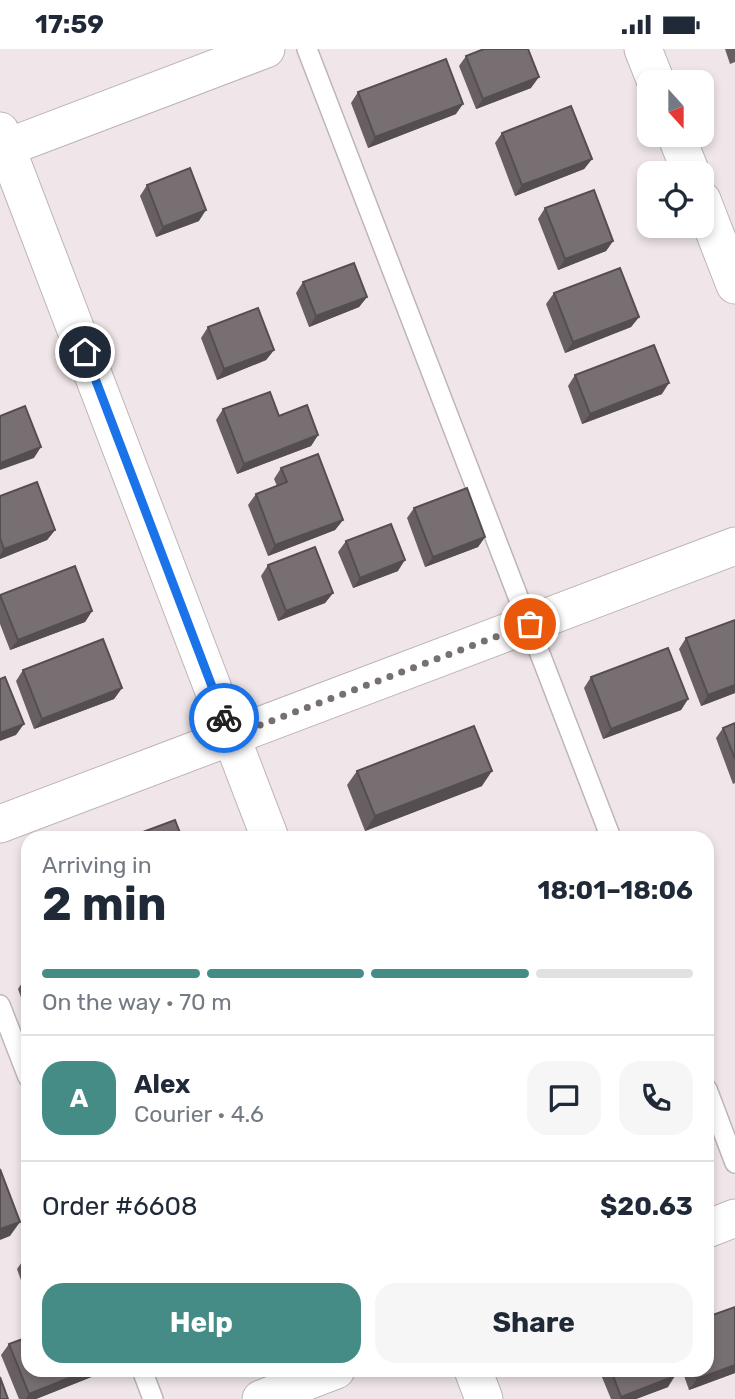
<!DOCTYPE html>
<html lang="en">
<head>
<meta charset="utf-8">
<style>
	:root { --surface:#fff; --page:#f6f6f7; --text:#1f2937; --muted:#747a83; --line:#e0e1e3; --accent:#458c87 }
	body { margin:0; font-family:Rubik,sans-serif; background:var(--page); color:var(--text); height:100vh; display:flex; flex-direction:column; font-size:26px; white-space:nowrap }
	* { box-sizing:border-box; margin:0 }
	p { font-size:23px; color:var(--muted) }
	.icon { flex:none; width:38px; height:38px; fill:none; stroke:currentColor; stroke-width:2; stroke-linecap:round; stroke-linejoin:round }
	.map { position:relative; flex:1; overflow:hidden }
	.details { position:absolute; left:21px; top:782px; width:693px; height:546px; display:flex; flex-direction:column; background:var(--surface); border-radius:21px; box-shadow:0 4px 10px #0003 }
	.details>* { flex:none }
	.needle { width:46px; rotate:159deg }
	.controls { position:absolute; left:637px; top:21px; display:grid; gap:14px }
	.controls a { display:grid; place-items:center; width:77px; height:77px; border-radius:14px; background:var(--surface); box-shadow:0 4px 10px #0003; font-size:35px }
	.pin { position:absolute; display:grid; place-items:center; width:60px; height:60px; color:#fff; margin:-30px; border:4px solid #fff; border-radius:50%; box-shadow:0 2px 7px #0007 }
	.courier { position:absolute; display:grid; place-items:center; width:70px; height:70px; margin:-35px; border:5px solid #1a73e8; border-radius:50%; background:#fff; color:#222; box-shadow:0 2px 9px #0007 }
	.summary em { font-style:normal; font-weight:700 }
	.summary div { display:flex; flex-direction:column-reverse }
	.summary { display:flex; align-items:center; justify-content:space-between; height:119px; padding:0 21px }
	h1 { font-size:46px; font-weight:700; line-height:52px }
	.bar { display:grid; grid-template-columns:repeat(4,1fr); gap:10px 7px; align-content:center; height:84px; padding:0 21px }
	.bar i { height:9px; border-radius:5px; background:var(--line) }
	.bar .selected { background:var(--accent) }
	.bar p { grid-column:span 4 }
	.line { display:flex; align-items:center; gap:18px; padding:0 21px; border-top:2px solid var(--line) }
	.line div { flex:1 }
	.round { display:grid; place-items:center; flex:none; width:74px; height:74px; border-radius:21px; background:var(--page) }
	.cta { display:flex; gap:14px; margin-top:auto; padding:14px 21px }
	.cta a { flex:1; height:80px; border-radius:21px; background:var(--accent); color:#fff; font-size:28px; font-weight:700; line-height:80px; text-align:center }
	.cta a+a { background:var(--page); color:var(--text) }
	.status { display:flex; justify-content:space-between; align-items:center; height:49px; padding:0 35px; background:var(--surface); direction:ltr }
	.status svg { height:19px; fill:currentColor }
	.map>svg:first-child { display:block }
	.lines { fill:none; stroke-linecap:round; stroke-linejoin:round }
	.lane-casing { stroke:#beb5b7; stroke-width:22 }
	.street-casing { stroke:#beb5b7; stroke-width:39 }
	.lane { stroke:#fff; stroke-width:19 }
	.street { stroke:#fff; stroke-width:37 }
	.wall { fill:#675f62 }
	.shaded-wall { fill:#544e50 }
	.building { fill:#786f72; stroke:#544e50; stroke-width:2 }
	.done { stroke:#767072; stroke-width:7; stroke-dasharray:0 12.6 }
	.route { stroke:#1a73e8; stroke-width:9 }
</style>
</head>
<body>
<div class="status"><b>17:59</b><svg viewBox="0 0 49 12"><path d="M0 12V9h3v3zM5 12V6h3v6zM10 12V3h3v9zM15 12V0h3v12zM26 1h20v11H26zM47 4h2v5h-2z"/></svg></div>
<div class="map">
<svg width="735" height="1350" viewBox="0 0 735 1350">
	<rect width="100%" height="100%" fill="#f0e6e9"/>
	<g class="lines">
		<defs>
			<g id="lane">
				<path d="M307,0l304,789"/>
				<path d="M0,956l28,72"/>
				<path d="M707,1040l28,74"/>
				<path d="M142,1321l11,29"/>
			</g>
			<g id="street">
				<path d="M643,0l13,33"/>
				<path d="M0,82l270,707"/>
				<path d="M676,86l15,38"/>
				<path d="M0,101l266,-101"/>
				<path d="M702,151l33,85"/>
				<path d="M0,775l735,-278"/>
				<path d="M707,1180l28,-11"/>
				<path d="M473,1321l11,29"/>
				<path d="M261,1350l75,-29"/>
			</g>
		</defs>
		<use href="#lane" class="lane-casing"/>
		<use href="#street" class="street-casing"/>
		<use href="#lane" class="lane"/>
		<use href="#street" class="street"/>
	</g>
	<g class="wall">
		<path d="M725,0h10v13l-5,2z"/>
		<path d="M466,7l65,32 -55,21 -17,-43z"/>
		<path d="M358,43l98,22 -88,34 -17,-45z"/>
		<path d="M502,84l90,26 -8,10 -69,27 -20,-53z"/>
		<path d="M147,136l52,36 -43,16 -16,-41z"/>
		<path d="M545,159l68,33 -7,10 -48,19 -20,-51z"/>
		<path d="M303,233l64,15 -8,10 -50,20 -13,-34z"/>
		<path d="M554,244l85,24 -8,10 -66,26 -19,-49z"/>
		<path d="M208,278l66,23 -8,10 -49,20 -16,-42z"/>
		<path d="M575,326l87,19 -80,30 -14,-38z"/>
		<path d="M223,360l56,7 39,19 -7,11 -74,28 -21,-54z"/>
		<path d="M281,419l62,52 -8,10 -67,26 -20,-51 8,-11 21,-8 -3,-7z"/>
		<path d="M0,447l55,34 -8,10 -47,19z"/>
		<path d="M414,459l71,29 -7,10 -53,20 -18,-49z"/>
		<path d="M346,492l52,30 -45,17 -15,-36z"/>
		<path d="M268,516l65,28 -8,10 -47,18 -17,-45z"/>
		<path d="M0,546l92,16 -7,11 -75,28 -10,-26z"/>
		<path d="M686,589l49,55 -34,13 -22,-57z"/>
		<path d="M23,621l99,18 -8,11 -80,30 -18,-48z"/>
		<path d="M591,628l97,22 -7,11 -78,29 -19,-51z"/>
		<path d="M735,674v60l-2,1 -17,-46 7,-10z"/>
		<path d="M357,722l125,15 -117,45 -18,-46z"/>
		<path d="M28,928v40l-10,-28 7,-11z"/>
		<path d="M28,1208v43l-11,-31 7,-10z"/>
		<path d="M9,1295l19,26h74l-3,4 -63,25h-17l-18,-44z"/>
		<path d="M599,1321h74l-5,17 -32,12h-25z"/>
		<path d="M682,1321h25l28,3 -46,17z"/>
	</g>
	<g class="shaded-wall">
		<path d="M539,28l-8,11 -55,21 7,-10z"/>
		<path d="M463,55l-7,10 -88,34 7,-11z"/>
		<path d="M592,110l-8,10 -69,27 7,-11z"/>
		<path d="M206,161l-7,11 -43,16 7,-10z"/>
		<path d="M613,192l-7,10 -48,19 7,-11z"/>
		<path d="M367,248l-8,10 -50,20 7,-11z"/>
		<path d="M639,268l-8,10 -66,26 8,-11z"/>
		<path d="M274,301l-8,10 -49,20 7,-11z"/>
		<path d="M669,334l-7,11 -80,30 8,-10z"/>
		<path d="M318,386l-7,11 -74,28 7,-10z"/>
		<path d="M41,398l-7,11 -34,12v-7z"/>
		<path d="M343,471l-8,10 -67,26 7,-11z"/>
		<path d="M55,481l-8,10 -47,19v-4l4,-6z"/>
		<path d="M485,488l-7,10 -53,20 8,-10z"/>
		<path d="M405,511l-7,11 -45,17 7,-10z"/>
		<path d="M333,544l-8,10 -47,18 8,-10z"/>
		<path d="M92,562l-7,11 -75,28 8,-10z"/>
		<path d="M735,636v8l-34,13 7,-11z"/>
		<path d="M122,639l-8,11 -80,30 8,-10z"/>
		<path d="M688,650l-7,11 -78,29 8,-10z"/>
		<path d="M24,675l-8,11 -16,6v-8z"/>
		<path d="M492,722l-10,15 -117,45 10,-15z"/>
		<path d="M20,1173l-10,14 -10,4v-11z"/>
		<path d="M735,1316v8l-46,17 8,-11z"/>
		<path d="M89,1321h13l-3,4 -63,25h-10l3,-5z"/>
		<path d="M675,1327l-7,11 -32,12h-16l1,-2z"/>
	</g>
	<g class="building">
		<path d="M484,0h44l11,28 -56,22 -17,-43z"/>
		<path d="M446,10l17,45 -88,33 -17,-45z"/>
		<path d="M571,57l21,53 -70,26 -20,-52z"/>
		<path d="M190,119l16,42 -43,17 -16,-42z"/>
		<path d="M594,141l19,51 -48,18 -20,-51z"/>
		<path d="M354,214l13,34 -51,19 -13,-34z"/>
		<path d="M620,219l19,49 -66,25 -19,-49z"/>
		<path d="M258,259l16,42 -50,19 -16,-42z"/>
		<path d="M654,296l15,38 -79,31 -15,-39z"/>
		<path d="M270,343l9,24 28,-11 11,30 -74,29 -21,-55z"/>
		<path d="M25,357l16,41 -41,16v-47z"/>
		<path d="M318,405l25,66 -68,25 -19,-51 31,-12 -6,-14z"/>
		<path d="M37,433l18,48 -51,19 -4,-11v-42z"/>
		<path d="M467,439l18,49 -52,20 -19,-49z"/>
		<path d="M391,475l14,36 -45,18 -14,-37z"/>
		<path d="M315,498l18,46 -47,18 -18,-46z"/>
		<path d="M75,517l17,45 -74,29 -18,-45z"/>
		<path d="M735,571v65l-27,10 -22,-57z"/>
		<path d="M103,590l19,49 -80,31 -19,-49z"/>
		<path d="M668,599l20,51 -77,30 -20,-52z"/>
		<path d="M5,628l19,47 -24,9v-54z"/>
		<path d="M735,674v36l-12,-31z"/>
		<path d="M474,677l18,45 -117,45 -18,-45z"/>
		<path d="M175,771l7,18h-49l-1,-2z"/>
		<path d="M424,786l2,3h-11z"/>
		<path d="M0,1120l20,53 -20,7z"/>
		<path d="M28,1208v12l-4,-10z"/>
		<path d="M735,1258v58l-38,14 -4,-9h14v-53z"/>
		<path d="M28,1288v33h61l-60,24 -20,-50z"/>
		<path d="M611,1321h62l2,6 -54,21z"/>
		<path d="M0,1328l8,22h-8z"/>
	</g>
	<g class="lines">
		<path class="done" d="M224,669l7,18 299,-112"/>
		<path class="route" d="M85,303l139,366"/>
	</g>
</svg>
<div class="controls">
<a><svg class="needle" viewBox="-14 -14 28 28"><path d="M0-13l5 13h-10z" fill="#e53935"/><path d="M0 13l5-13h-10z" fill="#747a83"/></svg></a>
<a><svg class="icon" aria-label="locate" viewBox="0 0 24 24"><circle cx="12" cy="12" r="6"/><path d="M12 2v4M12 18v4M2 12h4M18 12h4"/></svg></a>
</div>
<div class="pin" style="left:530px;top:575px;background:#ea580c"><svg class="icon" aria-label="bag" viewBox="0 0 24 24"><path d="M5 8h14l-1 12H6zM9 8a3 3 0 0 1 6 0"/></svg></div>
<div class="pin" style="left:85px;top:303px;background:#1f2937"><svg class="icon" aria-label="home" viewBox="0 0 24 24"><path d="M3 11l9-7 9 7M6 9v11h12V9"/></svg></div>
<div class="courier" style="left:224px;top:669px"><svg class="icon" aria-label="bike" viewBox="0 0 24 24"><circle cx="6" cy="16" r="4"/><circle cx="18" cy="16" r="4"/><path d="M6 16l4-8h5l3 8M10 8l3 8H6M13 5h3"/></svg></div>
<section class="details">
<div class="summary"><div><h1>2 min</h1><p>Arriving in</p></div><em>18:01–18:06</em></div>
<div class="bar"><i class="selected"></i><i class="selected"></i><i class="selected"></i><i></i><p>On the way · 70 m</p></div>
<div class="line" style="height:126px"><b class="round" style="background:var(--accent);color:#fff">A</b><div><b>Alex</b><p>Courier · 4.6</p></div><a class="round"><svg class="icon" aria-label="chat" viewBox="0 0 24 24"><path d="M4 5h16v11H9l-5 4z"/></svg></a><a class="round"><svg class="icon" aria-label="phone" viewBox="0 0 24 24"><path d="M5 4h4l2 5-3 2q2 4 5 5l2-3 5 2v4C11 20 4 13 5 4z"/></svg></a></div>
<div class="line" style="height:91px"><div>Order #6608</div><b>$20.63</b></div>
<div class="cta"><a>Help</a><a>Share</a></div>
</section>
</div>
</body>
</html>
